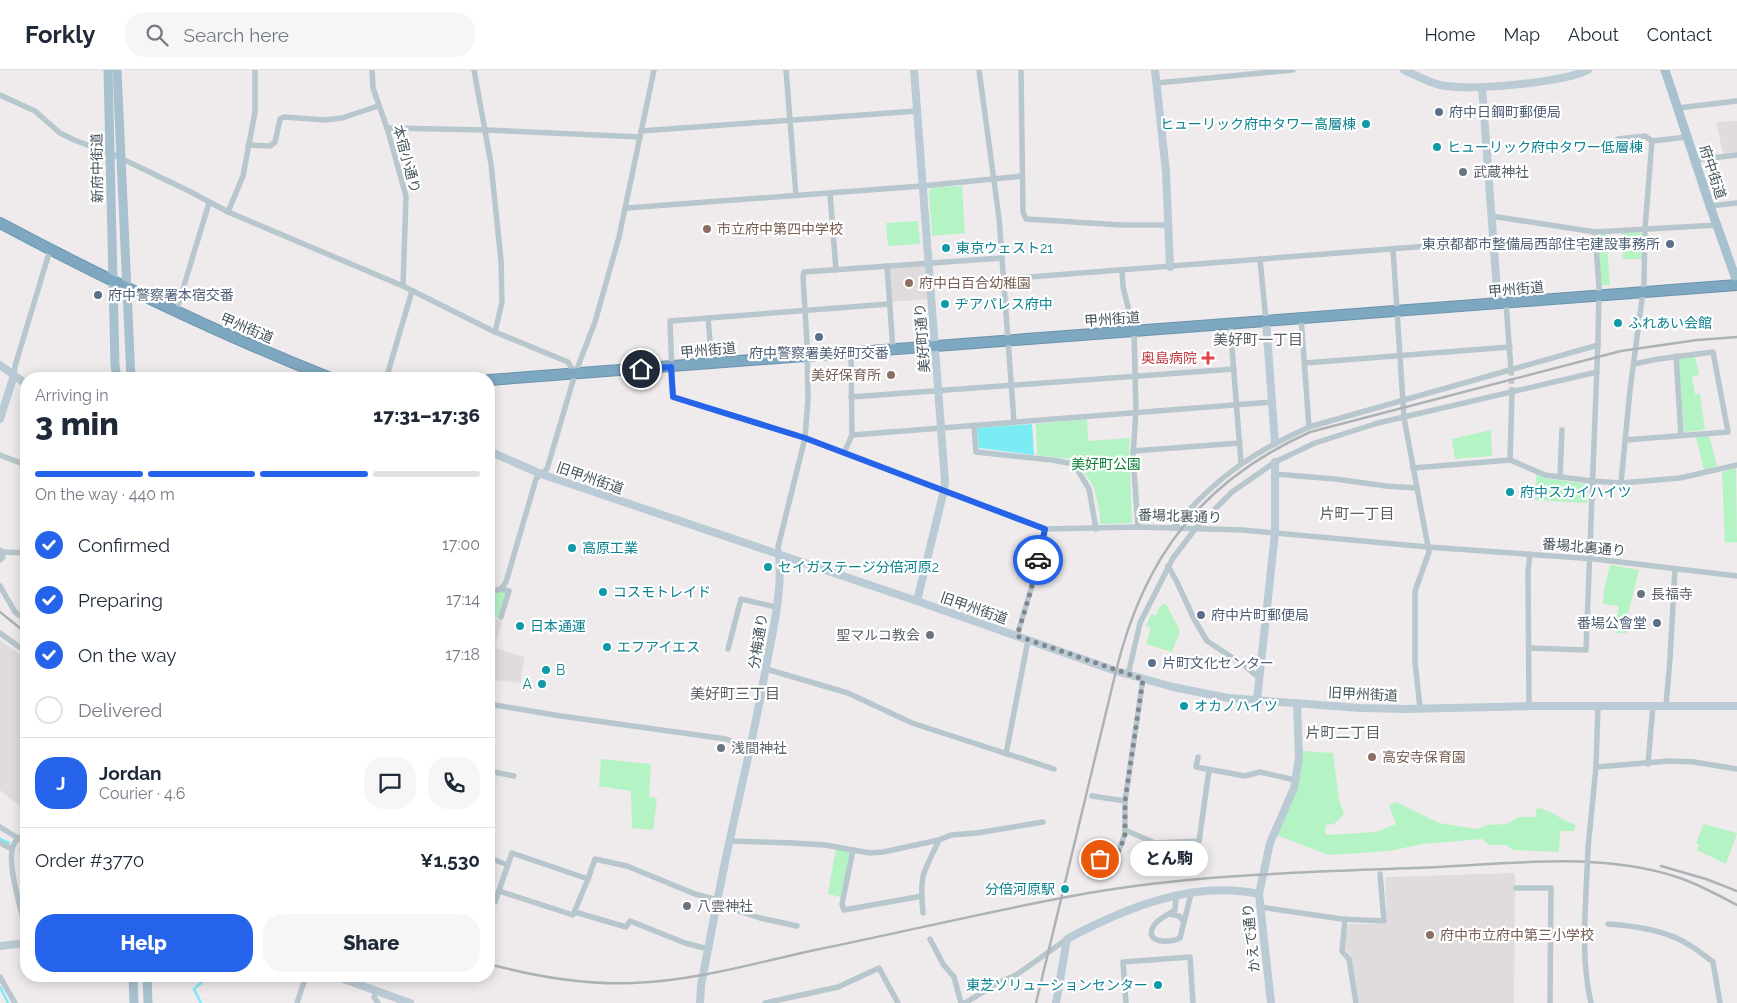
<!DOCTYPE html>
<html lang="en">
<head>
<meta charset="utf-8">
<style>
	:root { --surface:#fff; --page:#f6f6f7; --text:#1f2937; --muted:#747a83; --line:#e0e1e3; --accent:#2563eb }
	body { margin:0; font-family:Raleway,"Noto Sans JP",sans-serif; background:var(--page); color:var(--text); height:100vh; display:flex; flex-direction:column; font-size:19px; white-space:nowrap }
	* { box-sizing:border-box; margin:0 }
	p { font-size:16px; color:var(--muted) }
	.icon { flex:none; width:28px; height:28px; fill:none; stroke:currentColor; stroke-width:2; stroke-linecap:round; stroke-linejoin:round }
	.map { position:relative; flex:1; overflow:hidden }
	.side { position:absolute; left:20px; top:302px; width:475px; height:610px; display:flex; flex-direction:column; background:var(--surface); border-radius:20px; box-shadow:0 2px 12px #0003 }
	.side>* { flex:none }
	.pin { position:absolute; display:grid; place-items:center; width:42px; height:42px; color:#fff; margin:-21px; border:2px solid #fff; border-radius:50%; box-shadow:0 1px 5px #0007 }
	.courier { position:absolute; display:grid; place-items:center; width:50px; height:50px; margin:-25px; border:4px solid #2563eb; border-radius:50%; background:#fff; color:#222; box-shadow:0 1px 6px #0007 }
	.bubble { position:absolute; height:35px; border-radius:18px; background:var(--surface); box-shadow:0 2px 12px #0003; font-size:16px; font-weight:800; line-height:35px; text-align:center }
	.summary em { font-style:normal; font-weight:800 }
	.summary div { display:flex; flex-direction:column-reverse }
	.summary { display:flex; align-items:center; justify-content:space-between; height:85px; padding:0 15px }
	h1 { font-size:32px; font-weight:800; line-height:38px }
	.bar { display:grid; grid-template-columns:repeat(4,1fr); gap:8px 5px; align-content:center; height:60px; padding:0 15px }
	.bar i { height:6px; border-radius:4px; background:var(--line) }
	.bar .current { background:var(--accent) }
	.bar p { grid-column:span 4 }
	.line { display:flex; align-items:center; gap:12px; padding:0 15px; border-top:1px solid var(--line) }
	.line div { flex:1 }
	.round { display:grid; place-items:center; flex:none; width:52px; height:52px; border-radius:20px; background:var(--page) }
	ol { padding:0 15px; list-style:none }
	li { display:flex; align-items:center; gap:15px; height:55px }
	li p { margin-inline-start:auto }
	li .icon { padding:5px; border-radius:50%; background:var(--accent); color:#fff; stroke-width:4 }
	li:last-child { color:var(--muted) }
	li i { width:28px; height:28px; border:2px solid var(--line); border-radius:50% }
	.action { display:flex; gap:10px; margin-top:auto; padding:10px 15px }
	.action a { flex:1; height:58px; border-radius:20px; background:var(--accent); color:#fff; font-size:20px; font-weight:800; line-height:58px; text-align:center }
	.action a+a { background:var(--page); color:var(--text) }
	header { display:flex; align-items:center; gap:30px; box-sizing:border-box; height:70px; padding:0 25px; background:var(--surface); border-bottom:1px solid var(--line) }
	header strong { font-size:24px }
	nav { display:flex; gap:28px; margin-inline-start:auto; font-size:18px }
	.search { width:350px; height:45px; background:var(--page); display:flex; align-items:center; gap:12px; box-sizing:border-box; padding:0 18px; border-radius:20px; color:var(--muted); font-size:19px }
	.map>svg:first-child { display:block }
	.education { fill:#e0dcde }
	.green { fill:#b4f3c3 }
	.water { fill:#7cecf4 }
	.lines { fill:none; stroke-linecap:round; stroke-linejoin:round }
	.stream { stroke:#7cecf4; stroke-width:2.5 }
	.street-tunnel { stroke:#c4c5c8; stroke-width:5.5; stroke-dasharray:5.5 3; stroke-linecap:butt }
	.highway-casing { stroke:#6993ac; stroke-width:12 }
	.street { stroke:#b8c6cd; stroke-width:5.5 }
	.secondary { stroke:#bacbd6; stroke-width:8 }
	.primary { stroke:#a8c1ce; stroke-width:9 }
	.highway { stroke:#7ea8c1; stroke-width:10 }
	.rail { stroke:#adb2b7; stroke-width:2.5 }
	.street-bridge { stroke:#b8c6cd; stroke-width:5.5 }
	.done { stroke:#7f888e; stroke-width:5; stroke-dasharray:0 9 }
	.route { stroke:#2563eb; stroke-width:6 }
	.service-dot { fill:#5c6f8a; stroke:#fff; stroke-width:2 }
	.culture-dot { fill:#0f9aa8; stroke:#fff; stroke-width:2 }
	.worship-dot { fill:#6b7280; stroke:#fff; stroke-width:2 }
	.education-dot { fill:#8d6e63; stroke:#fff; stroke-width:2 }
	.health-dot { fill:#e0444e; stroke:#fff; stroke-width:2 }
	.labels { text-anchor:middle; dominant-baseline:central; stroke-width:4.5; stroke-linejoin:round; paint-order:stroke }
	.service-label { font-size:14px; fill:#4e5e75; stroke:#fff; text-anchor:start }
	.culture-label { font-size:14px; fill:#0d838f; stroke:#fff; text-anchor:start }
	.street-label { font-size:14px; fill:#43535b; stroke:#fff }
	.worship-label { font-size:14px; fill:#5b616d; stroke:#fff; text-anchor:start }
	.education-label { font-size:14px; fill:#785e54; stroke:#fff; text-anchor:start }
	.health-label { font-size:14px; fill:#be3a42; stroke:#fff; text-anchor:end }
	.park-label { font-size:14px; fill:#0d8237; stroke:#fff }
	.neighbourhood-label { font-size:15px; fill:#585e62; stroke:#fff }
</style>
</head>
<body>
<header>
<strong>Forkly</strong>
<div class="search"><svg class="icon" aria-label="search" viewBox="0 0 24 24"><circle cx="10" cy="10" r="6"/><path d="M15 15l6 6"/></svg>Search here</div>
<nav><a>Home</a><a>Map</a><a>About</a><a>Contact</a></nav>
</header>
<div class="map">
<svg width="1737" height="933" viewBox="0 0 1737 933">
	<rect width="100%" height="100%" fill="#efebec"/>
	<g class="education">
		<path d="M1737,51v31l-14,2 -7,-32z"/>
		<path d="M927,195l3,34 -39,3 -3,-35z"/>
		<path d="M489,546l13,5 -7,27 30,9 -5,26 -25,-3 -3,9 -3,-1z"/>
		<path d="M0,570l26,19v152l-26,-21z"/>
		<path d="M1515,803l-1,130h-155l-8,-47 -6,-8 2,-22 2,-2h38l-2,-47z"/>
	</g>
	<g class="green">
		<path d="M962,116l3,47 -33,3 -3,-44 2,-4z"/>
		<path d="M918,151l2,23 -32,2 -2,-23z"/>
		<path d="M1640,162l3,2 -1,25h-19l-1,-26z"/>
		<path d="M1598,164h8l4,51h-9z"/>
		<path d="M1695,286l4,19 -7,1 3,18h5l5,36 -21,2 -6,-73z"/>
		<path d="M1087,349l1,22 42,-3 -1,9 3,76 -32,1v-10l-6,-27 -18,-26 -4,-2 -35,-4 -1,-31z"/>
		<path d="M1491,360l1,26 -37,3 -3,-20z"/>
		<path d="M1709,365l8,31 -13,4 -8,-33z"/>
		<path d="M1736,398l1,74 -12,1 -3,-71z"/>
		<path d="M1536,404l8,4 44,6 -1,19 -52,-3z"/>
		<path d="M1610,495l29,5 -11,44 -1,19h-11l1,-19h1l1,-8 -16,-2 1,-13z"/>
		<path d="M500,520l6,2 -8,26 -9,-4v-19l8,-2z"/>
		<path d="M1163,534h3l14,27 -8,21 -26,-8 5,-16 -5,-2 5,-12 5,2 4,-10h2z"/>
		<path d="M1302,681l31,2 6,47 5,14 -10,10 -8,1 -1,8 2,2 49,-3 20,-8 -7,-19 7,-3 43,21 38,6 10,-4 20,-1 12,-7h16l2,-9c14,2 25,12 39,17l-2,6h-14l-1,21 -45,-2 -8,-5h-17l-7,-6 -60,5 -33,7 -60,4 -53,-20z"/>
		<path d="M601,689l50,5 -2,33 8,1 -4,32 -21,-2 -1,-37 -32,-5z"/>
		<path d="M1704,754l33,9 -11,31 -29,-14 2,-5 -3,-2z"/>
		<path d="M836,778l14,3 -9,46 -13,-3z"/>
	</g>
	<path class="water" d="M1032,354l2,31 -55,-7 -2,-20z"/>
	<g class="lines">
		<g class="stream">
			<path d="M0,769l9,4"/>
			<path d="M20,779l6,3"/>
			<path d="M0,917l8,16"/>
			<path d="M201,933l-7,-14 15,-13"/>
		</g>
		<path class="street-tunnel" d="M1511,300l1,23"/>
		<defs>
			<g id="highway">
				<path d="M0,153c109,58 219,111 333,156"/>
				<path d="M489,310l1248,-95"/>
			</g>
		</defs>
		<use href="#highway" class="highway-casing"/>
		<g class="street">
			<path d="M372,0l1,18 14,40 19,68 -3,90"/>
			<path d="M474,0l17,94 10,97 1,41 -7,30"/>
			<path d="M786,0l10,125"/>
			<path d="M979,0l20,148 15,204"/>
			<path d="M1021,0l2,142 3,7 96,6h45"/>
			<path d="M1157,13l136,-13"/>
			<path d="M0,25l35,16 25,22 14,7 36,13 81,39 37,20 175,74 92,46 73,30 7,12"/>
			<path d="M1678,38l59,-7"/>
			<path d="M387,58l99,2 154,7"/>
			<path d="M641,61l276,-20"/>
			<path d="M1618,69l27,-3 7,5"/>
			<path d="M248,75l22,1 5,-4 5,-23 4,-2 41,3 17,-2 36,-12"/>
			<path d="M1695,90l42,-5"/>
			<path d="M830,123l6,77"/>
			<path d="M1710,136l27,-3"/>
			<path d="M626,138l296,-22 100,-10"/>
			<path d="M228,142l15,-36 12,-64v-42"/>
			<path d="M1491,146l104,16 122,-7"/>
			<path d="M1393,179l11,169 25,134 -14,39v71l5,46"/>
			<path d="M1260,189l6,62"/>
			<path d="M887,196l6,84"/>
			<path d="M1122,200l1,17 11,44 2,80 -3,45 5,71"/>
			<path d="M1003,209l490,-38"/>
			<path d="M1506,233l5,67"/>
			<path d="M889,234l-219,17 3,76 132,41 240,91 93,-2 105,3 185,17 167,12 142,17"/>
			<path d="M176,242l33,-109"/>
			<path d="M708,248l4,46"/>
			<path d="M1301,248l8,109"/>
			<path d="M1230,253l11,140"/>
			<path d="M1676,286l5,79"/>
			<path d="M1305,293l205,-16"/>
			<path d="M14,305l1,-9 35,-116"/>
			<path d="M386,309l26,-88"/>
			<path d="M851,327l383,-28"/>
			<path d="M974,355l2,27 76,8 22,4 15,25 7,40"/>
			<path d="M852,365l420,-33"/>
			<path d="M1625,370l103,-8 -15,-80 -55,7 -24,5"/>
			<path d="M1133,381l107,-8"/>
			<path d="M844,383l8,-18 -1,-82"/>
			<path d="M0,385l26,10"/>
			<path d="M1510,390l2,-67"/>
			<path d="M1413,398l97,-8 35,15 47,6 29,2 59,-5 57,-13"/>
			<path d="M1275,404l60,5 51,7 31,2"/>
			<path d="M1560,407l2,-47"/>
			<path d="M1621,413l9,-93 14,-106 1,-56 7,-87 35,-4"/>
			<path d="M1174,457c41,-49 78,-74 135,-100l289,-82"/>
			<path d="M0,480l3,7 -3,3"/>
			<path d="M2,482l24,1"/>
			<path d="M779,485l-1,-8 27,-109 3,-39 -1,-56 -4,-66 1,-5 198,-14"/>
			<path d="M1168,496l8,14 18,39 13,22 38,25 14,12"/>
			<path d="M0,516l15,26 11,8"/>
			<path d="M501,519l8,2 -8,26"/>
			<path d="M489,522l12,-3 5,-7 30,-103 11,-10 28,-95 20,-52 24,-85 35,-167"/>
			<path d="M0,563l26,19"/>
			<path d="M1017,566l14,-47 14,-60"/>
			<path d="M1529,578l57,2 12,-310 1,-53 -4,-55"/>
			<path d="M728,579l13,-50 35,8"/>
			<path d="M766,599l82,24 64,30 142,46"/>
			<path d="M1128,605l12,-52 33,-65 23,-30 36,-36 43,-30 40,-19 63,-20 219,-51"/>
			<path d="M489,634l72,12 165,23 25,10"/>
			<path d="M1666,635l4,-46 5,-90"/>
			<path d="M1529,636l-1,-135 2,-17"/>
			<path d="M1006,684l22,-114"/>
			<path d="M1198,687l-2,10 49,9 15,-4 35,8"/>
			<path d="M1648,694l5,-59"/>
			<path d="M1596,697l73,-6 25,1 43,7"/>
			<path d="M489,701l25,5"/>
			<path d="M1092,726l33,5"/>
			<path d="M0,757l18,11"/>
			<path d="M1125,760l30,13 44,-2 10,-71"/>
			<path d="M26,765c-5,2 -9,3 -12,9 -9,16 8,68 12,86"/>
			<path d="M729,771l64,2 32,2 45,8 13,-1 56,-12 12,-5 26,-2 66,-11"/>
			<path d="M0,773l12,6"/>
			<path d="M1588,778l8,-81 2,-61"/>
			<path d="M853,780l-11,54 2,6 78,-14"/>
			<path d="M489,788l19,7"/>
			<path d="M1587,802c-2,43 -6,88 4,131"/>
			<path d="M1100,803v-14l19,-9 6,-16v-33l18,-122"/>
			<path d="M1516,818h35l-1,115"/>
			<path d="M499,821l74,24 15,-36 7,-20 32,7 68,28 23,6"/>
			<path d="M1176,827l-1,13c-7,5 -18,9 -22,17 -9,17 19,16 27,11l11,-44"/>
			<path d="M489,830l6,2 17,-49 76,26"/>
			<path d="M717,834l43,14 37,8"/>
			<path d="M1260,837l82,12 42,2 -4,-47"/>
			<path d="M575,842l51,15 4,-6 55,22 23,6"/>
			<path d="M923,843c-1,-12 -3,-29 1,-40 4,-11 10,-22 15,-33"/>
			<path d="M1170,844l9,2 5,6"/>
			<path d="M1345,849l-3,32 7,8 7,44"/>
			<path d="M1608,854c27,2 59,6 83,22 8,5 15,11 22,16l7,41"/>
			<path d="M930,869l13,25 11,13 7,26"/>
			<path d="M0,907l15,26"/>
			<path d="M376,921l-2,6 4,6"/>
			<path d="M297,933l9,-27"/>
			<path d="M765,933l73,-16 41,-19 19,35"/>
			<path d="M965,933l33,-20 18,-8 51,-36"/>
			<path d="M1126,933l-3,-41 67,-5 3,46"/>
		</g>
		<g class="secondary">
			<path d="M914,0l31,411 -1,9 -27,111"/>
			<path d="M1155,0l11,102 4,95"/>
			<path d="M1404,0c12,5 23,12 36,15 29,6 122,-2 148,-15"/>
			<path d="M1482,17l16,217"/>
			<path d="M1266,251l9,122"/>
			<path d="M0,295l26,19"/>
			<path d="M0,349l14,-44"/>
			<path d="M489,381l52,23 376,127 199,70 57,16 55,11 132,10 45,1 127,-3h205"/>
			<path d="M1257,630l18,-167v-71"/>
			<path d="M0,876l26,-3"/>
			<path d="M335,906l75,27"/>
			<path d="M700,933l1,-18c10,-49 18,-97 29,-146 11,-52 24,-104 33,-156 7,-40 20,-88 16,-128"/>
			<path d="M1056,933l11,-64c58,-31 126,-59 192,-45"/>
			<path d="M1271,933l-12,-109 11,-51 24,-55 5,-31 -2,-54"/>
		</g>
		<g class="primary">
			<path d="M108,0l7,295 2,14"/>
			<path d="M117,0l14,309"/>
			<path d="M1665,0l45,136 27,76"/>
			<path d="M133,906l1,27"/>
			<path d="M147,906l1,27"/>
		</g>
		<use href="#highway" class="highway"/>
		<g class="rail">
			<path d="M0,542l26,21"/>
			<path d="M1661,796l45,13 31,12"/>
			<path d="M489,894c48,13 95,21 144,19 61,-2 123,-20 182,-33 89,-18 179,-40 268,-56 117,-21 238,-22 356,-27 79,-4 164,-15 241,11 20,7 38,17 57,27"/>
			<path d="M1036,933l80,-332c28,-115 86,-190 194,-239l311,-81 76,-11 40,-3"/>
		</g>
		<path class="street-bridge" d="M1587,802l1,-24"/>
	</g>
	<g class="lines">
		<path class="done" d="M1038,490l-7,30 -14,46 126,43 -18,122v33l-5,16 -20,9"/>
		<path class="route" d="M641,299l30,-2 2,30 132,41 240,91 -7,31"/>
	</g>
	<g class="service-dot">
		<circle cx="1439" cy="42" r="5"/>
		<circle cx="1670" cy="174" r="5"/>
		<circle cx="98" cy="225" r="5"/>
		<circle cx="819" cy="267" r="5"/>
		<circle cx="1201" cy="545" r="5"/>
		<circle cx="1657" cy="553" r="5"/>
		<circle cx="1152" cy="593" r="5"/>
	</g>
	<g class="culture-dot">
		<circle cx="1366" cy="54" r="5"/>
		<circle cx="1437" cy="77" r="5"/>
		<circle cx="946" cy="178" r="5"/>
		<circle cx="945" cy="234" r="5"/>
		<circle cx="1618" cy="253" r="5"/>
		<circle cx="1510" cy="422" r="5"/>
		<circle cx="572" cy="478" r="5"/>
		<circle cx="768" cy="497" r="5"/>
		<circle cx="603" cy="522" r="5"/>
		<circle cx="520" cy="556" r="5"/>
		<circle cx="607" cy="577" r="5"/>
		<circle cx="546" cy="600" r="5"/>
		<circle cx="542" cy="614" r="5"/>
		<circle cx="1184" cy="636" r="5"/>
		<circle cx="1065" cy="819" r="5"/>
		<circle cx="1158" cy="915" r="5"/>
	</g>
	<g class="worship-dot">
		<circle cx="1463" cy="102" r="5"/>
		<circle cx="1641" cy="524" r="5"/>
		<circle cx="930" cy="565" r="5"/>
		<circle cx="721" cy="678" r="5"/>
		<circle cx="687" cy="836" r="5"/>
	</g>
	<g class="education-dot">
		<circle cx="707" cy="159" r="5"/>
		<circle cx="909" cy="213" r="5"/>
		<circle cx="891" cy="305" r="5"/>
		<circle cx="1372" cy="687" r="5"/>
		<circle cx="1430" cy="865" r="5"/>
	</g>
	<path class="health-dot" d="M1205.5 280.5h5v5h5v5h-5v5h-5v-5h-5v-5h5z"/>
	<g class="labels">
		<g class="service-label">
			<text x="1449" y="42">府中日鋼町郵便局</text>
			<text x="1660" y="174" text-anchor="end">東京都都市整備局西部住宅建設事務所</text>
			<text x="108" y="225">府中警察署本宿交番</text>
			<text x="819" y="283" text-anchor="middle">府中警察署美好町交番</text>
			<text x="1211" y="545">府中片町郵便局</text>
			<text x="1647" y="553" text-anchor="end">番場公會堂</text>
			<text x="1162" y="593">片町文化センター</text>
		</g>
		<g class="culture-label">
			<text x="1356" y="54" text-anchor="end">ヒューリック府中タワー高層棟</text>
			<text x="1447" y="77">ヒューリック府中タワー低層棟</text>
			<text x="956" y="178">東京ウェスト21</text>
			<text x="955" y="234">ヂアパレス府中</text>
			<text x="1628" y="253">ふれあい会館</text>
			<text x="1520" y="422">府中スカイハイツ</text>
			<text x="582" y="478">高原工業</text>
			<text x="778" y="497">セイガステージ分倍河原2</text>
			<text x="613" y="522">コスモトレイド</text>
			<text x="530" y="556">日本通運</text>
			<text x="617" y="577">エフアイエス</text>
			<text x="556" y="600">B</text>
			<text x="532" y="614" text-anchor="end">A</text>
			<text x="1194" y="636">オカノハイツ</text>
			<text x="1055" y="819" text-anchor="end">分倍河原駅</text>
			<text x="1148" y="915" text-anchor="end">東芝ソリューションセンター</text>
		</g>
		<g class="street-label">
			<text transform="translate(407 89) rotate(75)">本宿小通り</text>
			<text transform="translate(97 98) rotate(-91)">新府中街道</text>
			<text transform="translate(1713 102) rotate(72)">府中街道</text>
			<text transform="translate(1516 219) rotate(-5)">甲州街道</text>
			<text transform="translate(1112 249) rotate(-4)">甲州街道</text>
			<text transform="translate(247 258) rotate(23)">甲州街道</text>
			<text transform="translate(922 268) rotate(-94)">美好町通り</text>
			<text transform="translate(708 280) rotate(-5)">甲州街道</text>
			<text transform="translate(590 408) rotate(19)">旧甲州街道</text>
			<text transform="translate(1180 446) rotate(2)">番場北裏通り</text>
			<text transform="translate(1584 477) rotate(5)">番場北裏通り</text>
			<text transform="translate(974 538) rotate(19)">旧甲州街道</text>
			<text transform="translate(758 571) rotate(-81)">分梅通り</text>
			<text transform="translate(1363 624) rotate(3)">旧甲州街道</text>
			<text transform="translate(1251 868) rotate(-96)">かえで通り</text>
		</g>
		<g class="worship-label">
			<text x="1473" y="102">武蔵神社</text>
			<text x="1651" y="524">長福寺</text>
			<text x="920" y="565" text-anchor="end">聖マルコ教会</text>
			<text x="731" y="678">浅間神社</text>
			<text x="697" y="836">八雲神社</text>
		</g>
		<g class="education-label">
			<text x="717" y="159">市立府中第四中学校</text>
			<text x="919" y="213">府中白百合幼稚園</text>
			<text x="881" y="305" text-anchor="end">美好保育所</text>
			<text x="1382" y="687">高安寺保育園</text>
			<text x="1440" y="865">府中市立府中第三小学校</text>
		</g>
		<g class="health-label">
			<text x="1197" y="288">奥島病院</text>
		</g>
		<g class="park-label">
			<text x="1106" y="394">美好町公園</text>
		</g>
		<g class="neighbourhood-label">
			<text x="1258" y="270">美好町一丁目</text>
			<text x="1357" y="444">片町一丁目</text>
			<text x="735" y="624">美好町三丁目</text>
			<text x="1343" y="663">片町二丁目</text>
		</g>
	</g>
</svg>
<div class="pin" style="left:1100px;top:789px;background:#ea580c"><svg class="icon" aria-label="bag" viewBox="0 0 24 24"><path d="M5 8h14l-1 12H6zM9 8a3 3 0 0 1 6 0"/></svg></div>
<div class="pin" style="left:641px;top:299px;background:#1f2937"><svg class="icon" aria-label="home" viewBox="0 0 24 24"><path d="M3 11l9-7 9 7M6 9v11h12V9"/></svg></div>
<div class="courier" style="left:1038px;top:490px"><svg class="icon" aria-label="car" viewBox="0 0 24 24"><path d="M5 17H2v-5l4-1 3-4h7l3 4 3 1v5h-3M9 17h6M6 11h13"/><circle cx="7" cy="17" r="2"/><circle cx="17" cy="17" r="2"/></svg></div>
<div class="bubble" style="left:1130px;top:771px;width:78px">とん駒</div>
<section class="side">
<div class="summary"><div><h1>3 min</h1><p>Arriving in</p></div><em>17:31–17:36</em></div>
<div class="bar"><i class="current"></i><i class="current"></i><i class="current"></i><i></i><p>On the way · 440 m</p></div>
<ol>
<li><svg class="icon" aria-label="check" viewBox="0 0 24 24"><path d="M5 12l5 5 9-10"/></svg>Confirmed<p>17:00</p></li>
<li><svg class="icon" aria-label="check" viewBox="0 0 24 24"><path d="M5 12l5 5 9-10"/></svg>Preparing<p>17:14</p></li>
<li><svg class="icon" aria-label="check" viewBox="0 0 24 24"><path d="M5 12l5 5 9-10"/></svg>On the way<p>17:18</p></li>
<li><i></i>Delivered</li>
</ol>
<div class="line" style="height:90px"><b class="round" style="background:var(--accent);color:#fff">J</b><div><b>Jordan</b><p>Courier · 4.6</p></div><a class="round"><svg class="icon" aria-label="chat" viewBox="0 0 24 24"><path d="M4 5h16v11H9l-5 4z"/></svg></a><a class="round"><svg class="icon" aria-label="phone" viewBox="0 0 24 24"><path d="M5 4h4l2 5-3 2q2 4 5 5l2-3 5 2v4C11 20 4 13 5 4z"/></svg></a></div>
<div class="line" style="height:65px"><div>Order #3770</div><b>¥1,530</b></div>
<div class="action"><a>Help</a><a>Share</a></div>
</section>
</div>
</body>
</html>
